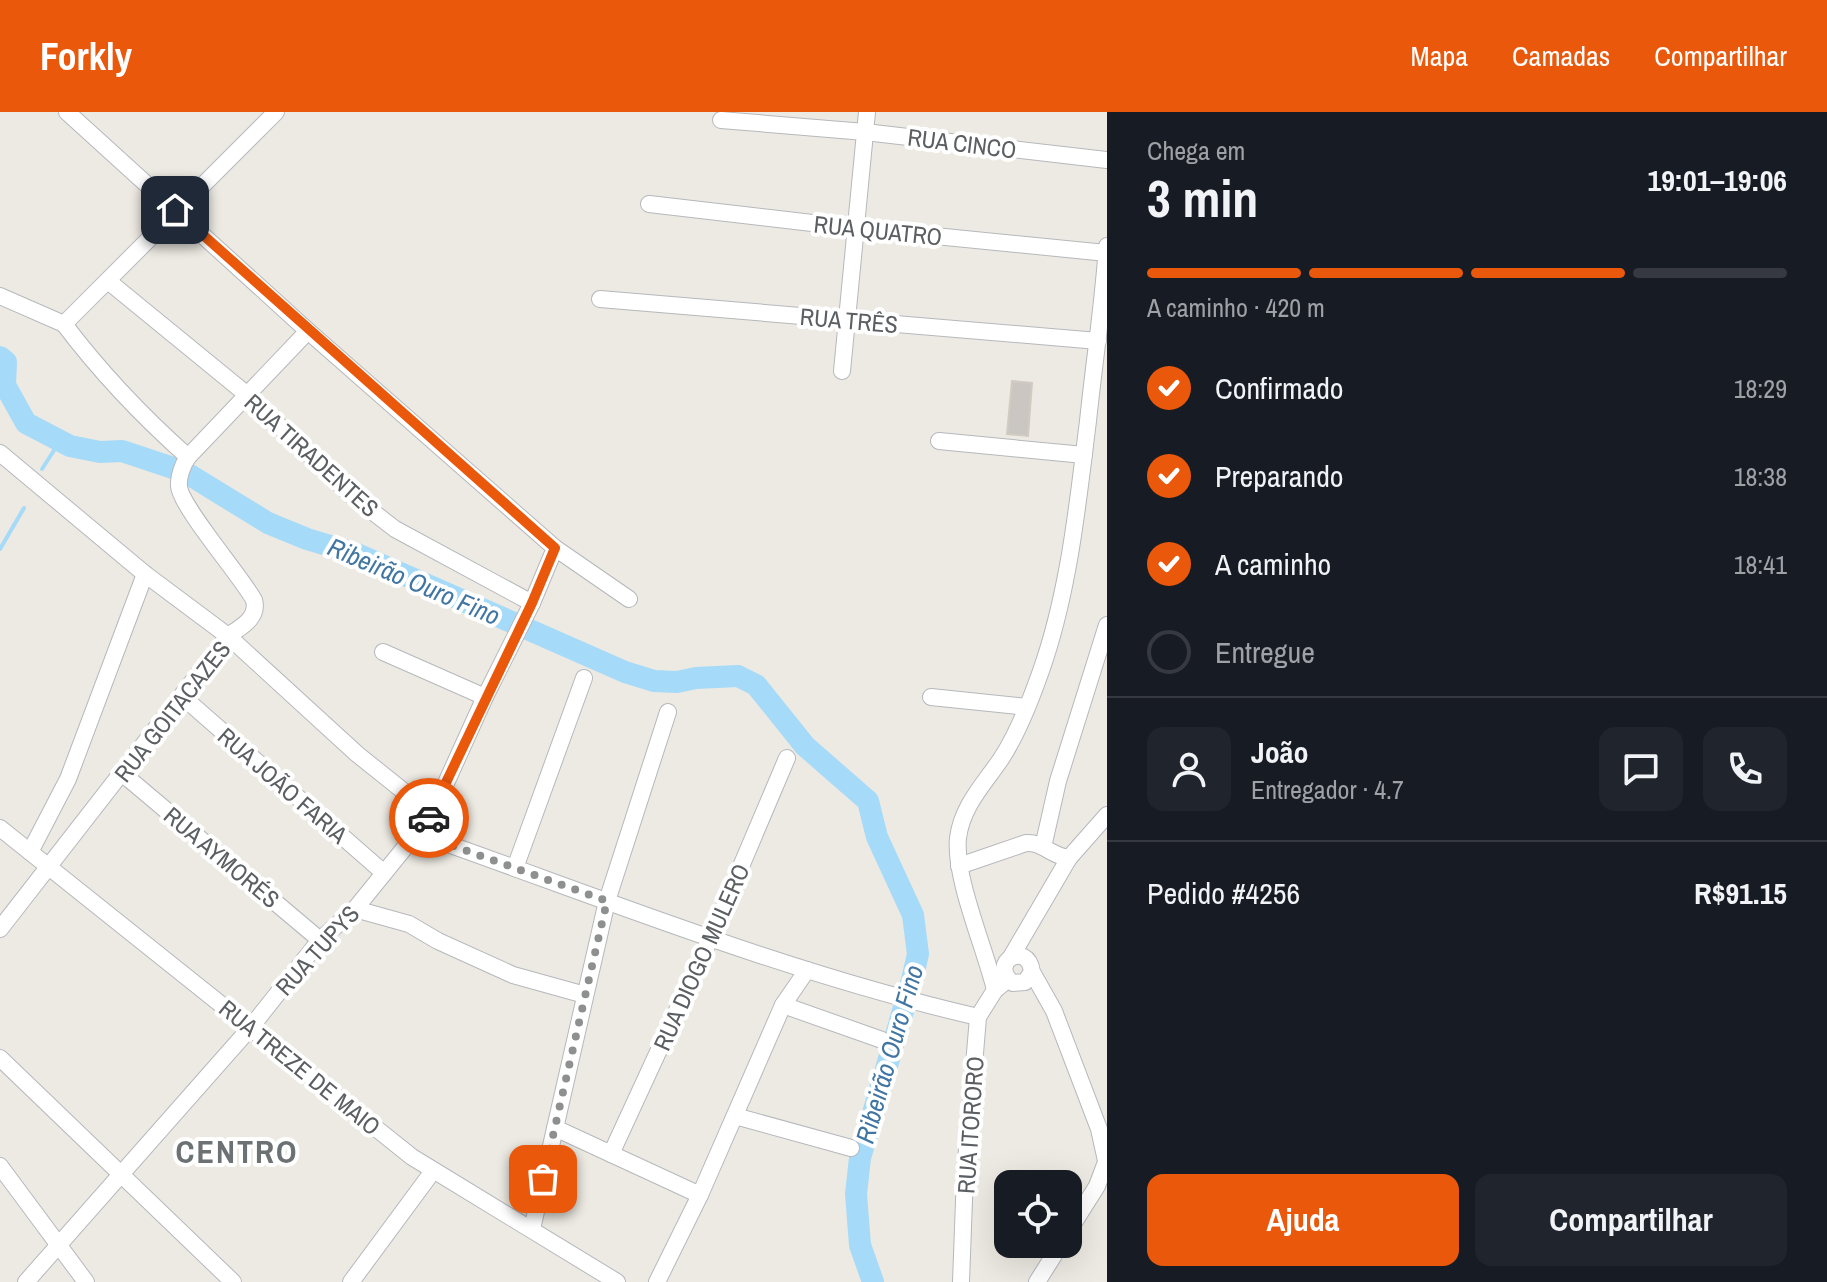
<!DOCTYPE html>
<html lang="pt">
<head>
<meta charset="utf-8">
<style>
	:root { --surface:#171b24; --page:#20242c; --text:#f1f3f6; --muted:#9ea1a6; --line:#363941; --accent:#ea580c }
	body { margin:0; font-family:"Archivo Narrow",sans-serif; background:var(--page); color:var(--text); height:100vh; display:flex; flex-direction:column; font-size:30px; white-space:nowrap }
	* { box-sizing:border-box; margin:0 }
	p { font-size:26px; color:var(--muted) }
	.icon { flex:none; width:44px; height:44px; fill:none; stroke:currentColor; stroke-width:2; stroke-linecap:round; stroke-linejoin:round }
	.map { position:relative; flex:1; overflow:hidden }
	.side { display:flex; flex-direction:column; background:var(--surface); width:720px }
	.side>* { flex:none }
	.tools { position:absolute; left:994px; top:1058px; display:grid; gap:16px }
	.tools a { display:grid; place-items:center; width:88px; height:88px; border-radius:16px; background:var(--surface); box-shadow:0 8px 32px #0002; font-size:40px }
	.pin { position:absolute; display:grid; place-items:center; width:68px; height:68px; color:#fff; margin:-34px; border-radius:16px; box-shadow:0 4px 12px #0006 }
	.courier { position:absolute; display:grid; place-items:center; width:80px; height:80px; margin:-40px; border:6px solid #ea580c; border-radius:50%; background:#fff; color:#222; box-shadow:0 2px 10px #0007 }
	.overview em { font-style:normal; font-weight:800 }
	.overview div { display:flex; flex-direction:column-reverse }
	.overview { display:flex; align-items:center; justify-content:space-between; height:136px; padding:0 40px }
	h1 { font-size:52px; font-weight:800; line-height:60px }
	.bar { display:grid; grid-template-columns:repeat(4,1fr); gap:12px 8px; align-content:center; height:96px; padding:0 40px }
	.bar i { height:10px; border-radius:6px; background:var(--line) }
	.bar .on { background:var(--accent) }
	.bar p { grid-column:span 4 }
	.line { display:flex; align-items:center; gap:20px; padding:0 40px; border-top:2px solid var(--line) }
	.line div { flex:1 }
	.round { display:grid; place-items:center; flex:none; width:84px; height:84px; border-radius:16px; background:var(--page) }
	ol { padding:0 40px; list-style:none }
	li { display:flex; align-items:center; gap:24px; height:88px }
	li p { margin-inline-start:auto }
	li .icon { padding:8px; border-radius:50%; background:var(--accent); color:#fff; stroke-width:4 }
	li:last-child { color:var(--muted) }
	li i { width:44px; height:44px; border:4px solid var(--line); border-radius:50% }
	.action { display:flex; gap:16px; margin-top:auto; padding:16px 40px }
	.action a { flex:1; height:92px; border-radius:16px; background:var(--accent); color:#fff; font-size:32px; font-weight:800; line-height:92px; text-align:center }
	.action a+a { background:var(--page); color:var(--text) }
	header { display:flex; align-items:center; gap:48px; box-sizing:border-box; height:112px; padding:0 40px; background:var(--accent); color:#fff }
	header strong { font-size:38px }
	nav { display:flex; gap:44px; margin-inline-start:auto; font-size:28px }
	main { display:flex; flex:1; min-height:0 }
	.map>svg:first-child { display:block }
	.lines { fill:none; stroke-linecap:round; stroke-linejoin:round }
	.stream { stroke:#a6daf9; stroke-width:4 }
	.river { stroke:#a6daf9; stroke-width:22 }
	.building { fill:#cac7c2; stroke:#d1cbc1; stroke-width:2 }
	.minor-casing { stroke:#b5b8bc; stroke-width:18 }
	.minor { stroke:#fff; stroke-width:16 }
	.done { stroke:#8e908f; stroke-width:8; stroke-dasharray:0 14.4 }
	.route { stroke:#ea580c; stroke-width:10 }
	.labels { text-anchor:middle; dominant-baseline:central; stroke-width:8; stroke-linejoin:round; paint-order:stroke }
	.street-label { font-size:24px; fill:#5b5f62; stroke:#fff }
	.water-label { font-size:26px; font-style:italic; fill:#4176a2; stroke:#fff }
	.district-label { font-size:32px; font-weight:bold; letter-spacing:2px; fill:#6c7174; stroke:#fff }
</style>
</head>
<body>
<header>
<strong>Forkly</strong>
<nav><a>Mapa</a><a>Camadas</a><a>Compartilhar</a></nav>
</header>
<main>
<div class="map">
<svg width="1107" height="1170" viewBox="0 0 1107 1170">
	<rect width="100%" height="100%" fill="#edeae3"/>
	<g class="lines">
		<g class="stream">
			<path d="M42,357l18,-28"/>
			<path d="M0,437l24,-41"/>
		</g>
		<path class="river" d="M0,245l6,5 -1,23 21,38 44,23 30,6 22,-1 63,21 83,51 39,16 50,15 268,118 29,9 23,1 19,-4 42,-2 18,9 49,61 63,55 9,36 36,78 5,39 -6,26 -52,178 -4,36 4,51 13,37"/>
	</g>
	<path class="building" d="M1012,269l20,2 -4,53 -21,-2z"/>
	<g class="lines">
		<defs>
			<g id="minor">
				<path d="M67,0l241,219 247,217 74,51"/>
				<path d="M721,8l144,12 242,28"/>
				<path d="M649,92l206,24 252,25"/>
				<path d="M108,169l137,112 106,102 44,34 137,74"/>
				<path d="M0,184l64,28"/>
				<path d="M600,187l498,42"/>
				<path d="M64,212l212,-212"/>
				<path d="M64,212c37,49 78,92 124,133"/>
				<path d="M842,259l25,-259"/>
				<path d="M939,329l145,14"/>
				<path d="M0,341l145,121 83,62 129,118 75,60"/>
				<path d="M383,540l102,45"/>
				<path d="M183,585l201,176"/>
				<path d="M931,585l96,10"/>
				<path d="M123,662l197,166"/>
				<path d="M0,716l412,329 205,125"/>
				<path d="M417,721c185,65 369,140 561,184"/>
				<path d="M1043,735l15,-66 49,-156"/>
				<path d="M30,740l38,-73 77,-205"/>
				<path d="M959,754l67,-23c17,-1 25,13 43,15"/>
				<path d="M515,756l69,-190"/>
				<path d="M355,797l54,15 29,17 75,34 72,20"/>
				<path d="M0,817l228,-293c13,-9 31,-18 26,-36 -13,-24 -74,-94 -75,-114 -1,-9 4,-22 9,-29l120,-126"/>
				<path d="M1011,845l58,-99 38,-43"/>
				<path d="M1032,860l-7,10 -12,1c-26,-20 15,-44 19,-11l22,39 45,118 8,36"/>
				<path d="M995,878c-10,-42 -41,-112 -37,-152 4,-32 26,-54 43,-79 19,-29 33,-67 44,-100 25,-77 33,-158 43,-238 6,-58 15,-116 19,-175"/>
				<path d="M783,893l99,35"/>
				<path d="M0,946l233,224"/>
				<path d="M735,1004l116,32"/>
				<path d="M555,1016l145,67"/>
				<path d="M611,1042l100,-217 76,-179"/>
				<path d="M0,1054l86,116"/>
				<path d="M532,1117l75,-328 61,-189"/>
				<path d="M1068,1120l29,-46 9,-24"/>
				<path d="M26,1170l225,-255 69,-87 35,-31 77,-95 53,-117 47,-94 23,-55"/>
				<path d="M351,1170l82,-111"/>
				<path d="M657,1170l43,-87 83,-190 24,-35"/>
				<path d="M961,1170l4,-108 13,-157 17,-27 12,-10"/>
				<path d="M1037,1170l24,-38"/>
			</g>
		</defs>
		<use href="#minor" class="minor-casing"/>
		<use href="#minor" class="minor"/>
	</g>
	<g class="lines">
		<path class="done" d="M429,706l-12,15 190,68 -64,278"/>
		<path class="route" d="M175,98l380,338 -23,55 -103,215"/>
	</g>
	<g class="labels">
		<g class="street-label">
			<text transform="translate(962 31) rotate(7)">RUA CINCO</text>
			<text transform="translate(878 118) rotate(6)">RUA QUATRO</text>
			<text transform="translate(849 208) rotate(5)">RUA TRÊS</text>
			<text transform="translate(312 343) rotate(42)">RUA TIRADENTES</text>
			<text transform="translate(172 599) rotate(-52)">RUA GOITACAZES</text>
			<text transform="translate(283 673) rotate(41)">RUA JOÃO FARIA</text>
			<text transform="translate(222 745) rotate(40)">RUA AYMORÉS</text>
			<text transform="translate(317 838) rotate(-48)">RUA TUPYS</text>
			<text transform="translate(701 845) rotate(-66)">RUA DIOGO MULERO</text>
			<text transform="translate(300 955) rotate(39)">RUA TREZE DE MAIO</text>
			<text transform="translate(970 1013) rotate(-86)">RUA ITORORO</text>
		</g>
		<g class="water-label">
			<text transform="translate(414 469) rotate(23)">Ribeirão Ouro Fino</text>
			<text transform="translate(889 942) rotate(-74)">Ribeirão Ouro Fino</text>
		</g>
		<g class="district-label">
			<text x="237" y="1039">CENTRO</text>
		</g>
	</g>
</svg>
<div class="tools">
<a><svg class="icon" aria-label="locate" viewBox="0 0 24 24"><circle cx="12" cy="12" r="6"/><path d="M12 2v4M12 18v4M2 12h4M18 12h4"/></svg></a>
</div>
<div class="pin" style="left:543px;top:1067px;background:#ea580c"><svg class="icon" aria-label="bag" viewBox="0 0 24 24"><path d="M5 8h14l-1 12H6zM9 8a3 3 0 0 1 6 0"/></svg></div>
<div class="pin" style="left:175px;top:98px;background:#1f2937"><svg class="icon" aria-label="home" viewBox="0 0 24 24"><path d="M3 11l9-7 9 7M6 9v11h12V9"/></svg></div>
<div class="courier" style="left:429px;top:706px"><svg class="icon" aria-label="car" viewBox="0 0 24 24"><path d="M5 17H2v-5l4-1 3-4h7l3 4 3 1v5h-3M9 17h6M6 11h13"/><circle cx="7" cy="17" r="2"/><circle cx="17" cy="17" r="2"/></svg></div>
</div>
<section class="side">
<div class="overview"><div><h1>3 min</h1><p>Chega em</p></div><em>19:01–19:06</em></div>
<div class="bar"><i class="on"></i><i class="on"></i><i class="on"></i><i></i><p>A caminho · 420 m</p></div>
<ol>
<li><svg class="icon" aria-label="check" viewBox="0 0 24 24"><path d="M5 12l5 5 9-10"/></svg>Confirmado<p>18:29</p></li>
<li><svg class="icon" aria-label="check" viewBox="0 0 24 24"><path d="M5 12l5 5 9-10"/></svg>Preparando<p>18:38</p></li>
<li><svg class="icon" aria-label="check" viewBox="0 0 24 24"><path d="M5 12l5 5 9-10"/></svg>A caminho<p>18:41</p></li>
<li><i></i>Entregue</li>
</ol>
<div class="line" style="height:144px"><a class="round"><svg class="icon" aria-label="person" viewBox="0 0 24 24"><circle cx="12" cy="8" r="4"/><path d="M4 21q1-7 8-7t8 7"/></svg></a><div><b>João</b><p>Entregador · 4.7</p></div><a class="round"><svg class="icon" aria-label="chat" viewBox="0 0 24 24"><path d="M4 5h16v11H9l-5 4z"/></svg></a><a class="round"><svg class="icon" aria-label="phone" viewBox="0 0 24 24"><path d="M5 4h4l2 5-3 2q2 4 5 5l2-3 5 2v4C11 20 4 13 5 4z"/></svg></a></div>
<div class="line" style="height:104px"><div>Pedido #4256</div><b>R$91.15</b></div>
<div class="action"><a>Ajuda</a><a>Compartilhar</a></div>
</section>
</main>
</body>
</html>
